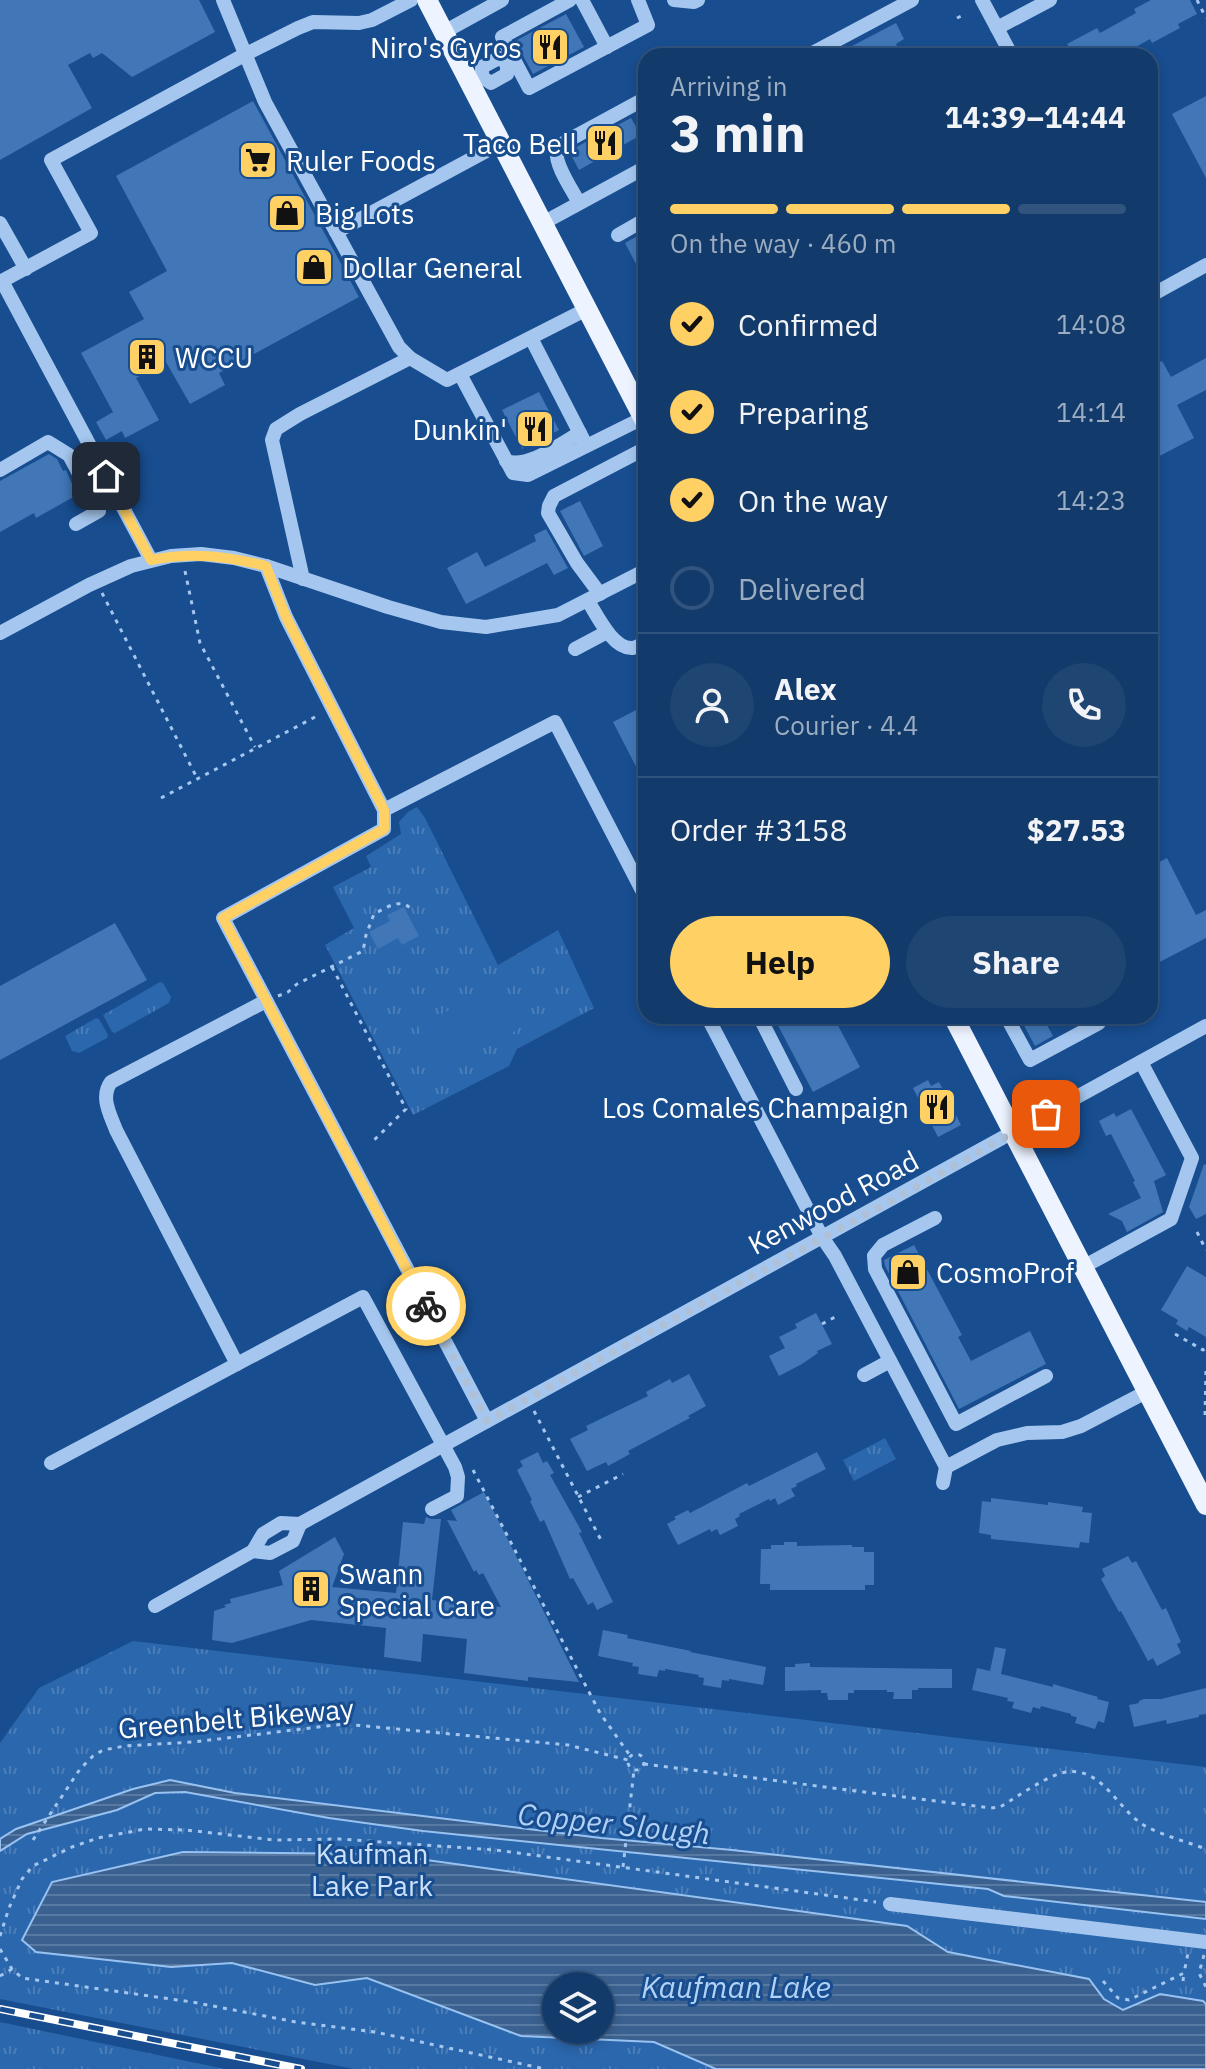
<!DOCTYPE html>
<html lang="en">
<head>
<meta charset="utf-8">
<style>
	:root { --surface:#123a6b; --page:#1f4573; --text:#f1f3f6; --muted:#9cadc1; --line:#31547e; --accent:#ffd063 }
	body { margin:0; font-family:"IBM Plex Sans",sans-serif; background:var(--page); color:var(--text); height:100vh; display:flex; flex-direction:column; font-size:30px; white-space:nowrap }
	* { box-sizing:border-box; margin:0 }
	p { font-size:26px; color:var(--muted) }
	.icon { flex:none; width:44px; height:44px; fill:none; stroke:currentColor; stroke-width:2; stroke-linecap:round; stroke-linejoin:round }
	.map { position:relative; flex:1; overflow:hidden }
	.details { position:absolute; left:638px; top:48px; width:520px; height:976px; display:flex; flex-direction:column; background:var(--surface); border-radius:24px; box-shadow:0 4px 12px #0003,0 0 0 2px var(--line) }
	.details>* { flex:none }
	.fabs { position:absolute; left:542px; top:1972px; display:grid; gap:16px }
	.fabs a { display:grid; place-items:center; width:72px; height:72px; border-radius:50%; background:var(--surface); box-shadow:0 4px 12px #0003,0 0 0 2px var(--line); font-size:40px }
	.pin { position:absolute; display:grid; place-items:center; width:68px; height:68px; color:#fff; margin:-34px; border-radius:16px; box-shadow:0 4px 12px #0006 }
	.courier { position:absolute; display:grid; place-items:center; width:80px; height:80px; margin:-40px; border:6px solid #ffd063; border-radius:50%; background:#fff; color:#222; box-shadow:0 2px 10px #0007 }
	.overview em { font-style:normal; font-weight:800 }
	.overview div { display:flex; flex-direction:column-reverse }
	.overview { display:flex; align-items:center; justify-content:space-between; height:136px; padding:0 32px }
	h1 { font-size:52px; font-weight:800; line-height:60px }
	.bar { display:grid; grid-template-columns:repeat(4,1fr); gap:12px 8px; align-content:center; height:96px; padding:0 32px }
	.bar i { height:10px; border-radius:6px; background:var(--line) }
	.bar .selected { background:var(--accent) }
	.bar p { grid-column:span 4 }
	.line { display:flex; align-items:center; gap:20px; padding:0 32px; border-top:2px solid var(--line) }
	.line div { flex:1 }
	.round { display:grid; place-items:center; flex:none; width:84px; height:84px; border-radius:42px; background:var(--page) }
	ol { padding:0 32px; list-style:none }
	li { display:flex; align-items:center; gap:24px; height:88px }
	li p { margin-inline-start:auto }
	li .icon { padding:8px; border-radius:50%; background:var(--accent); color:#111; stroke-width:4 }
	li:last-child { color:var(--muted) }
	li i { width:44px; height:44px; border:4px solid var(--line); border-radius:50% }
	.primary-button { display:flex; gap:16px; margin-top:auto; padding:16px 32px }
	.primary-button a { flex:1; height:92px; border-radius:48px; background:var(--accent); color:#111; font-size:32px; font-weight:800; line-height:92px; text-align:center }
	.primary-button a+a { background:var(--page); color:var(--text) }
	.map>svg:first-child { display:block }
	.grass { fill:url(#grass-tufts); fill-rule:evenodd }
	.pitch { fill:#2b67ad }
	.water { fill:url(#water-rules); stroke:#98c2f1; stroke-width:2; fill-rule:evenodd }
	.building { fill:#4177b7 }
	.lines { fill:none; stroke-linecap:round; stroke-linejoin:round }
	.path { stroke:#a5c7ef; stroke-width:3; stroke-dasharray:4 6; stroke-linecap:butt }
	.minor { stroke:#a5c7ef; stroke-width:14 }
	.major { stroke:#edf4ff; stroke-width:20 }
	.rail-casing { stroke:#fff; stroke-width:8 }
	.rail { stroke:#184d8f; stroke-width:5; stroke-dasharray:15; stroke-linecap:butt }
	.done { stroke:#aec1d8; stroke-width:8; stroke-dasharray:0 14.4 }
	.route { stroke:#ffd063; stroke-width:10 }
	.labels { text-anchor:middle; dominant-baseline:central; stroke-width:6; stroke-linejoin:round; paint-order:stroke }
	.poi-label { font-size:28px; fill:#fff; stroke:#184d8f; text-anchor:start }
	.street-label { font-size:28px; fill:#fff; stroke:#184d8f }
	.park-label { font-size:28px; fill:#cce1fb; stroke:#184d8f }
	.water-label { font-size:30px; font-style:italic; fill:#b1d1f6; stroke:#184d8f }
</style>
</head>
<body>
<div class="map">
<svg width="1206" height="2069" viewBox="0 0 1206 2069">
	<defs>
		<pattern id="grass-tufts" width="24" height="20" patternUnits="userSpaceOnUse" patternTransform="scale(2)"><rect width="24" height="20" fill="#2b67ad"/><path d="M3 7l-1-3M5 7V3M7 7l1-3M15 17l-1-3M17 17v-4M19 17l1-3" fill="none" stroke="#4b7eb9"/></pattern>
		<pattern id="water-rules" width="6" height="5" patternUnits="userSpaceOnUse" patternTransform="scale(2)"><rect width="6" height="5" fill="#3a6190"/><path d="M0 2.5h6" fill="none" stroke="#5879a1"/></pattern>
	</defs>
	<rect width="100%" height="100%" fill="#184d8f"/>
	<g class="grass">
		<path d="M417,807l8,11 73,147 60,-35 36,78 -77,41 -8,17 -96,49 -88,-170 29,-17 -21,-41 38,-20 -5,-11 35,-22 -2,-12 9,-10z"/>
		<path d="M160,982l3,1 8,14 -2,6 -54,30 -3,-1 -9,-17z"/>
		<path d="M96,1018l3,1 9,16 -1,3 -28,15 -7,-2 -7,-15z"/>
		<path d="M885,1438l11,21 -42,22 -11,-21z"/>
		<path d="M133,1641l1073,126v302h-852l-354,-70v-256l39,-55zM556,1986h44v44h-44z"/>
		<path d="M0,2022l225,47h-225z"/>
	</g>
	<path class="pitch" d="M497,986l22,43 -79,40 -22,-43z"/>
	<g class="water">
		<path d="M170,1780l65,13 366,45 131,12 474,52v17l-202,-23 -16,-7 -565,-58 -94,-13 -144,-26 -30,1 -38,17 -90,24 -27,17v-12l16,-10 117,-40z"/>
		<path d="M183,1852l200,2 524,72 41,26 141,27 15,20 19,11 37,-16 43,7 3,3v65h-490l-62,-27 -133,-6 -154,-58 -52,7 -83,-22 -61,4 -135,-15 -14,-12 30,-58zM600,1986v44h-44v-44z"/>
	</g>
	<g class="building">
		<path d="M0,0h199l16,32 -83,45 -30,-24 -9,5 -3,-5 -22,12 24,43 -92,52z"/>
		<path d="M1151,0h39l7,14 -19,10 2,4 -28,15 -2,-4 -30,17h-67l16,-9 -2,-3 30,-16 3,5 36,-20 -2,-4z"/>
		<path d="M566,14l18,33 -51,27 -18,-33z"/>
		<path d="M896,23l8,16 -8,5 6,12h-69z"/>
		<path d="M1206,96v82l-34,-64z"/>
		<path d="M253,101l106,196 -140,76 6,12 -35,19 -24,-42 -30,16 23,42 -34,18 -3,-7 -16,9 -10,-18 17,-10 -32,-59 63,-34 -15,-27 38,-21 -51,-95z"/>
		<path d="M631,118l10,17 -62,35 -10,-19z"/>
		<path d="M646,231v52l-21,-40z"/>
		<path d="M1206,358v32l-29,15 17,33 -44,23v-94l12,-6 9,16z"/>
		<path d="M539,392l20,38 -37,19 -20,-39z"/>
		<path d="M49,454l8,5 6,12 3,-1 11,25 -41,23 -2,-5 -34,19v-51z"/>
		<path d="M580,501l23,45 -19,10 -24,-45z"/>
		<path d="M546,529l22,39 -14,7 -7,-12 -81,41 -19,-36 30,-16 8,15 51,-26 -2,-6z"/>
		<path d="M638,709l8,16v61l-33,-64z"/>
		<path d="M1167,858l29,57 10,-5v28l-56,29v-100z"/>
		<path d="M404,907l15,29 -17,9 -4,-7 -20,11 -9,-17 21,-11 -3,-6z"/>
		<path d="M115,923l32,57 -147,80v-74z"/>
		<path d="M773,1016h60l27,51 -47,25z"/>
		<path d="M1019,1016h23l11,20 -18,10z"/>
		<path d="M928,1080l3,6 8,-4 22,43 -23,12 -25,-49z"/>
		<path d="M1131,1109l35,66 -12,6 9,31 -36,20 -5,-11 -14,-7 33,-16 -8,-16 2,-1 -24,-47 -5,2 -7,-15 15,-8 2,4z"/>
		<path d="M1204,1164l2,1v49l-10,5 -7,-12z"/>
		<path d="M914,1245l48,90 -4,2 13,24 59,-30 16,33 -87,45 -74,-143 -1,-6z"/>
		<path d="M1187,1266l19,11v60l-17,-10 -2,4 -11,-7 2,-4 -17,-10z"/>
		<path d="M816,1313l16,31 -15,7 1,2 -16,11 -23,12 -10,-20 16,-8 -6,-11 18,-9 -2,-4z"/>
		<path d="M689,1374l17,32 -18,10 2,2 -62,33 2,3 -22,12 -2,-4 -19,9 -17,-32 18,-9 -2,-4 62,-30 -2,-4 24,-13 2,4z"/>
		<path d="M538,1452l5,11 4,-2 7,12 -4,2 32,57 -3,1 34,69 -16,8 -4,-8 -5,3 -15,-27 -3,1 -26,-59 -4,2 -10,-21 2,-1 -15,-30 6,-4 -3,-5z"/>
		<path d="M817,1452l9,17 -30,15 1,2 -6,3 4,7 -17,9 -3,-7 -5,3 -1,-2 -30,15 1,2 -5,3 3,7 -18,9 -3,-6 -6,3 -1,-3 -32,16 -11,-21 9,-5 -2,-2 14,-7 2,3 57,-30 2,3z"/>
		<path d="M484,1492l95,190 -51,-5v4l-64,-8 3,-34 -44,-5 -2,28 -37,-5 2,-29 -75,-8 -79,23 -20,-3 2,-29 12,-4 -2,-2 7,-2 -1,-4 53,-14 -4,-14 56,-34 9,17 -12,33 64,6 7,-71 21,2 2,-7 5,2h10l-9,81 69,7 -18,-34 -4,2 -3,-5 -2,2 -27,-52 10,1 -6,-11z"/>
		<path d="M991,1498l57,7v-3l35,5 -1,5 10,1 -3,30 -9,-1 -1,6 -88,-9v-4l-12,-2 3,-32 9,1z"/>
		<path d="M784,1542h13v4l55,-1v2h12v5h10v33h-9v5h-95v-6h-10l1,-35h10v-4h13z"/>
		<path d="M1128,1556l4,7 4,-2 26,49 4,-2 15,34 -4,2 4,9 -24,13 -4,-8 -5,3 -27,-50 -2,1 -18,-33 4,-3 -3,-7z"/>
		<path d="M603,1630l25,5 -1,3 64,13 -1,1 76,15 -3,18 -34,-6v2l-7,-1 -1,8 -18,-3 1,-7 -6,-1 1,-2 -34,-6v2l-6,-1 -2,7 -19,-3 1,-7 -7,-1 1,-3 -35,-7z"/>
		<path d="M995,1647l11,2 -5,25 52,13v-3l45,13 -1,2 12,3 -5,21 -6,-2 -3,8 -20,-6 2,-6 -6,-1v-2l-30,-8 -1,3 -7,-2 -2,6 -19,-5 2,-6 -7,-1 1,-3 -36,-8 5,-22 13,3z"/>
		<path d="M810,1663v4l142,2v19h-34v2h-6v9h-19l1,-7h-7v-2h-33v3h-6v7h-20l-1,-7h-6v-3l-36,1v-24h10v-3z"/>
		<path d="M1206,1688v26l-7,1v2l-32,7 -1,-4 -32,7 -5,-22 10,-2v-2l5,-2h17z"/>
	</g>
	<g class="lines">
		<g class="path">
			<path d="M1197,0l9,18"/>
			<path d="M957,18l9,-4"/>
			<path d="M185,571l15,72 55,104"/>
			<path d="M102,593l95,185"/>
			<path d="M161,798l156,-82"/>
			<path d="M332,967l74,142 -34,33"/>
			<path d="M278,996l10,-4 9,-8 66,-33 3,-16 8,-21c12,-6 26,-17 37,-5"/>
			<path d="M1197,1232l9,18"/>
			<path d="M822,1324l13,-7"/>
			<path d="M1175,1334l28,16 3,-2"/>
			<path d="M534,1411l68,131"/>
			<path d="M1205,1415l1,-44"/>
			<path d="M473,1470l127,243 31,44"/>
			<path d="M578,1497l45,-23"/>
			<circle cx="636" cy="1762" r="8"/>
			<path d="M644,1764l347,44 9,-1c17,-10 49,-33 67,-35 37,-5 52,41 80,55 18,9 40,15 59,22"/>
			<path d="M33,1840l47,-71 13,-13 10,-6 22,-4 68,-4 151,-18 224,21 60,15"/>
			<path d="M623,1867l11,-97"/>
			<path d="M0,1936l9,-28 13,-29 11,-13 39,-19 26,-9 47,-9 41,1 88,10 65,-1 157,11 380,52"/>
			<path d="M0,1949l12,20 10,9 170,24 104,20 79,10 170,37"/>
			<path d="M1204,1955l-5,18 7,14"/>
			<path d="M0,1976l12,-7"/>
			<path d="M1103,1981l15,17 11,2 55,-27 4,-20"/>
			<path d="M1183,1981l1,-8"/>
		</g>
		<g class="minor">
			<path d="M223,0l42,102 134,245 11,11 -110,56 -24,15 -4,11 31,139"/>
			<path d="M570,0l-68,37 27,51 119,-63 -10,-25"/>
			<path d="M582,0l25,47"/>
			<path d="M674,0l20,2 4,-2"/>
			<path d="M982,0l30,56"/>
			<path d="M997,28l53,-28"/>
			<path d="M444,32l58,-32"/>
			<path d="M807,56l105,-56"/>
			<path d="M499,58l8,5v11l-16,9 -9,-6v-10z"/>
			<path d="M579,203c-6,-12 -24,-38 -22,-50 1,-6 4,-8 8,-11l81,-44"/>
			<path d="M0,223l26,46"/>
			<path d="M543,223l103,-56"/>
			<path d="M336,232l165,-89"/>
			<path d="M618,235l28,-16"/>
			<path d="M2,281l149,279"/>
			<path d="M0,282l91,-49 -40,-73 195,-106 52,-26 15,-6 46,1 13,-3 39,-20"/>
			<path d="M1150,296l56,-31"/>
			<path d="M531,338l55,107"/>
			<path d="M410,358l37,22 140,-71"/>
			<path d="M460,374l53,99 15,2 115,-57"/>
			<path d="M506,461c22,8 54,-17 74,-28"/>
			<path d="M0,470l48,-28 21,13 30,56 -23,13"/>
			<path d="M266,566l20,51 98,193"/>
			<path d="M600,594l-23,-31 -29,-50 1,-7 5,-10 92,-48"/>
			<path d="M588,601c9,14 25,49 45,47 5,-1 9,-4 13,-5"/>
			<path d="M0,633l89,-48 42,-19 40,-10 30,-2 33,4 32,8 122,41 53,15 45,5 72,-12 88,-45"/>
			<path d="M575,649l32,-17"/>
			<path d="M707,1016l115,221 13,19 111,211 51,-27 30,-7 35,-1 19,-6 67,-35"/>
			<path d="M759,1016l37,73"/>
			<path d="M1006,1016l24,44 69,-37"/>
			<path d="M935,1218l-52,27 -9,11 1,13 81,155 90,-48"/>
			<path d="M1083,1267l88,-48 21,-61 -51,-96"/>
			<path d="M237,1364l-121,-234c-6,-16 -16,-33 -5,-48l155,-81"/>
			<path d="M864,1375l26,-14"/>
			<path d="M487,1421l-264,-503 161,-89v-19l171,-88 91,176"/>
			<path d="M51,1463l312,-166 92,170 3,10 -1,19 -25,13"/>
			<path d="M943,1483l3,-16"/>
			<path d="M253,1551l17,2 23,-12 7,-17"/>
			<path d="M155,1606l98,-55 10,-17 18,-11 19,1 906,-498"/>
			<path d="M890,1904l316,38"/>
		</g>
		<g class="major">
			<path d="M427,0l219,423"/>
			<path d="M953,1016l253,489"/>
		</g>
		<defs>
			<path id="rail" d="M0,2009l301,60"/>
		</defs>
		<use href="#rail" class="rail-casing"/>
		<use href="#rail" class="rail"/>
	</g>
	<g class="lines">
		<path class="done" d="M426,1306l61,115 431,-235 128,-72"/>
		<path class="route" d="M106,476l45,84c42,-8 74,-4 115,6l20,51 98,193v19l-161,89 203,388"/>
	</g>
	<defs>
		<symbol id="restaurant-square" viewBox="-11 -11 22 22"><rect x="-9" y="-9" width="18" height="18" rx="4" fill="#ffd063" stroke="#184d8f"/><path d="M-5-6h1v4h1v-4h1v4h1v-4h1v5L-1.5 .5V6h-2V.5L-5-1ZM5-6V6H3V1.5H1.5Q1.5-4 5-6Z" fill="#111"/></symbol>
		<symbol id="supermarket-square" viewBox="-11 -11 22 22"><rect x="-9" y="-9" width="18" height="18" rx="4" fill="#ffd063" stroke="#184d8f"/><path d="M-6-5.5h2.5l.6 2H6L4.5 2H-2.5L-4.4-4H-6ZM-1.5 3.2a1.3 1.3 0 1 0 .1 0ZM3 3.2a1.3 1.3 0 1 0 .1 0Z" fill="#111"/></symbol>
		<symbol id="shop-square" viewBox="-11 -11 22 22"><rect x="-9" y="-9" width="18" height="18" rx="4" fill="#ffd063" stroke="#184d8f"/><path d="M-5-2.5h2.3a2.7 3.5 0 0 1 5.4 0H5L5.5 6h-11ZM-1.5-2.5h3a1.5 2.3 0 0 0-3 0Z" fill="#111"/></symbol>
		<symbol id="building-square" viewBox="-11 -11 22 22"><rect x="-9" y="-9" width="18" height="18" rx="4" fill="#ffd063" stroke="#184d8f"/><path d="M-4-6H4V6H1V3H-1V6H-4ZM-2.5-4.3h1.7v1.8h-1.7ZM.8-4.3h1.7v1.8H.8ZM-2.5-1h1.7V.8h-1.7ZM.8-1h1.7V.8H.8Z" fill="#111"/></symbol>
	</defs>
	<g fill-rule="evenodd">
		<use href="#restaurant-square" x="528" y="25" width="44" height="44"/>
		<use href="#restaurant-square" x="583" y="121" width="44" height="44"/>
		<use href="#supermarket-square" x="236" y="138" width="44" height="44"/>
		<use href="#shop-square" x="265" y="191" width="44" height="44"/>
		<use href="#shop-square" x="292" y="245" width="44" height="44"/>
		<use href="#building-square" x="125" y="335" width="44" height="44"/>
		<use href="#restaurant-square" x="513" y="407" width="44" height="44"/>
		<use href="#restaurant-square" x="915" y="1085" width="44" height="44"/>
		<use href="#shop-square" x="886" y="1250" width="44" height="44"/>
		<use href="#building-square" x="289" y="1567" width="44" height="44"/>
	</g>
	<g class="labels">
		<g class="poi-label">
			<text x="522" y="47" text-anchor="end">Niro's Gyros</text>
			<text x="577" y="143" text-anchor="end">Taco Bell</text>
			<text x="286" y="160">Ruler Foods</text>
			<text x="315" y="213">Big Lots</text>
			<text x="342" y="267">Dollar General</text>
			<text x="175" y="357">WCCU</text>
			<text x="507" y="429" text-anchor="end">Dunkin'</text>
			<text x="909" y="1107" text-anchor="end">Los Comales Champaign</text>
			<text x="936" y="1272">CosmoProf</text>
			<text x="339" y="1573">Swann<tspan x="339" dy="32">Special Care</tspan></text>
		</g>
		<g class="street-label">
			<text transform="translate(833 1202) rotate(-28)">Kenwood Road</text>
			<text transform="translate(236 1718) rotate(-5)">Greenbelt Bikeway</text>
		</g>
		<g class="park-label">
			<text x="372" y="1853">Kaufman<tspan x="372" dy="32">Lake Park</tspan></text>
		</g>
		<g class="water-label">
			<text transform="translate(614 1823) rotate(6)">Copper Slough</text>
			<text x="736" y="1986">Kaufman Lake</text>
		</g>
	</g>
</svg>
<div class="fabs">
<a><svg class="icon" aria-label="layers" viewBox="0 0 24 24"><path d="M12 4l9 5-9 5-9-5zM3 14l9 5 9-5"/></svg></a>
</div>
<div class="pin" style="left:1046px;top:1114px;background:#ea580c"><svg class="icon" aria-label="bag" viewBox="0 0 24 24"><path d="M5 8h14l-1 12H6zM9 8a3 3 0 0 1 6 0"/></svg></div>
<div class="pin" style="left:106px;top:476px;background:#1f2937"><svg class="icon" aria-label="home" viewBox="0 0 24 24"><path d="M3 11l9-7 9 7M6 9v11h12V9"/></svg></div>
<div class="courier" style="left:426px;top:1306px"><svg class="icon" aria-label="bike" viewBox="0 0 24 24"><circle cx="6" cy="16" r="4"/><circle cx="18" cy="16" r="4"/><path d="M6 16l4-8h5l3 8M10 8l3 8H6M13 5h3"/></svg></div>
<section class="details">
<div class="overview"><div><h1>3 min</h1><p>Arriving in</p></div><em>14:39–14:44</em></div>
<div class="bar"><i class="selected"></i><i class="selected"></i><i class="selected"></i><i></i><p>On the way · 460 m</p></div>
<ol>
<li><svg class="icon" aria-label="check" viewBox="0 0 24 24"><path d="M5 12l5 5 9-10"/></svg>Confirmed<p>14:08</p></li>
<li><svg class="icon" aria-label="check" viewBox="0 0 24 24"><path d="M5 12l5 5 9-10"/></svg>Preparing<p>14:14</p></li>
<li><svg class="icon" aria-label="check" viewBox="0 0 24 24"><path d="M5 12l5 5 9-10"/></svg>On the way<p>14:23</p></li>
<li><i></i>Delivered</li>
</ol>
<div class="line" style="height:144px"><a class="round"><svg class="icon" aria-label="person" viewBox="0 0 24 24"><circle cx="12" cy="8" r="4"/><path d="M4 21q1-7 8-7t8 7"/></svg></a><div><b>Alex</b><p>Courier · 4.4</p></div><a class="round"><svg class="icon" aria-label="phone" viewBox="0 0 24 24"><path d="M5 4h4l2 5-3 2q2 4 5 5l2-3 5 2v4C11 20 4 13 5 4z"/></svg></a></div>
<div class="line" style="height:104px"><div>Order #3158</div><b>$27.53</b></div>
<div class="primary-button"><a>Help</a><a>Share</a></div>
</section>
</div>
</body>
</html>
